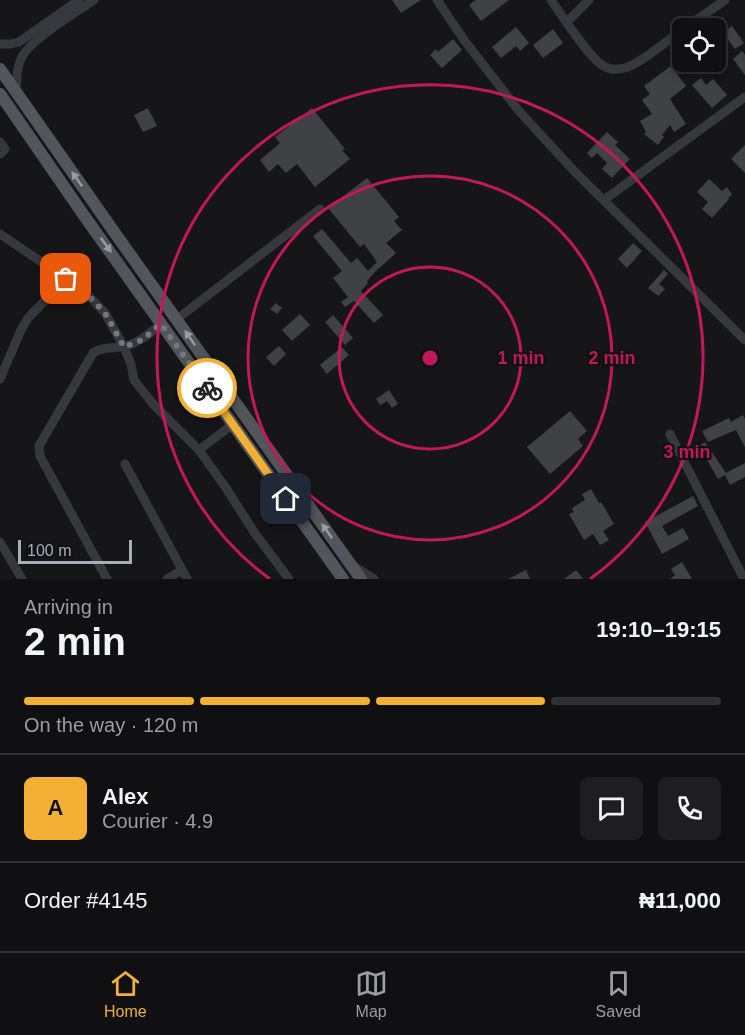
<!DOCTYPE html>
<html lang="en">
<head>
<meta charset="utf-8">
<style>
	:root { --surface:#101012; --page:#1e1e20; --text:#f1f3f6; --muted:#9c9d9f; --line:#303032; --accent:#f2b134 }
	body { margin:0; font-family:Helvetica,sans-serif; background:var(--page); color:var(--text); height:100vh; display:flex; flex-direction:column; font-size:22px; white-space:nowrap }
	* { box-sizing:border-box; margin:0 }
	p { font-size:20px; color:var(--muted) }
	.icon { flex:none; width:33px; height:33px; fill:none; stroke:currentColor; stroke-width:2; stroke-linecap:round; stroke-linejoin:round }
	.map { position:relative; height:579px; overflow:hidden }
	.side { display:flex; flex-direction:column; background:var(--surface); flex:1 }
	.side>* { flex:none }
	.fabs { position:absolute; left:672px; top:18px; display:grid; gap:12px }
	.fabs a { display:grid; place-items:center; width:54px; height:54px; border-radius:9px; background:var(--surface); box-shadow:0 3px 9px #0003,0 0 0 2px var(--line); font-size:30px }
	.scale { position:absolute; left:18px; bottom:15px; width:114px; box-sizing:border-box; padding-left:6px; border:3px solid #a8adb8; border-top:0; font-size:16px; line-height:21px; white-space:nowrap; color:#a8adb8; -webkit-text-stroke:4px #111113; paint-order:stroke }
	.pin { position:absolute; display:grid; place-items:center; width:51px; height:51px; color:#fff; margin:-26px; border-radius:12px; box-shadow:0 3px 9px #0006 }
	.courier { position:absolute; display:grid; place-items:center; width:60px; height:60px; margin:-30px; border:4px solid #f2b134; border-radius:50%; background:#fff; color:#222; box-shadow:0 2px 8px #0007 }
	.head em { font-style:normal; font-weight:700 }
	.head div { display:flex; flex-direction:column-reverse }
	.head { display:flex; align-items:center; justify-content:space-between; height:102px; padding:0 24px }
	h1 { font-size:39px; font-weight:700; line-height:45px }
	.bar { display:grid; grid-template-columns:repeat(4,1fr); gap:9px 6px; align-content:center; height:72px; padding:0 24px }
	.bar i { height:8px; border-radius:4px; background:var(--line) }
	.bar .current { background:var(--accent) }
	.bar p { grid-column:span 4 }
	.line { display:flex; align-items:center; gap:15px; padding:0 24px; border-top:2px solid var(--line) }
	.line div { flex:1 }
	.round { display:grid; place-items:center; flex:none; width:63px; height:63px; border-radius:9px; background:var(--page) }
	.menu { display:flex; justify-content:space-around; align-items:center; height:84px; border-top:2px solid var(--line); background:var(--surface); font-size:16px; color:var(--muted) }
	.menu a { display:grid; justify-items:center; gap:3px }
	.menu .current { color:var(--accent) }
	.map>svg:first-child { display:block }
	.building { fill:#404145 }
	.lines { fill:none; stroke-linecap:round; stroke-linejoin:round }
	.minor { stroke:#37383d; stroke-width:9 }
	.major { stroke:#53555c; stroke-width:12 }
	.oneway { fill:#979ba6 }
	.done { stroke:#757880; stroke-width:6; stroke-dasharray:0 10.8 }
	.route { stroke:#f2b134; stroke-width:8 }
	.ring { fill:none; stroke:#c2185b; stroke-width:3 }
	.centre { fill:#c2185b; stroke:#111113; stroke-width:3 }
	.ring-label { font-size:18px; text-anchor:middle; font-weight:bold; fill:#c2185b; stroke:#111113; stroke-width:4.5; stroke-linejoin:round; paint-order:stroke }
</style>
</head>
<body>
<div class="map">
<svg width="745" height="579" viewBox="0 0 745 579">
	<rect width="100%" height="100%" fill="#161618"/>
	<g class="building">
		<path d="M392,0h29l-20,13z"/>
		<path d="M476,0h33l-28,21 -12,-16z"/>
		<path d="M732,26l12,17 -9,6 -12,-16z"/>
		<path d="M516,27l13,16 -9,8 -4,-5 -15,12 -9,-11z"/>
		<path d="M553,29l10,14 -20,15 -10,-13z"/>
		<path d="M453,39l9,11 -20,18 -12,-13 6,-6 2,3z"/>
		<path d="M742,51l3,4v20l-12,-16z"/>
		<path d="M671,66l15,20 -16,13 16,25 -12,8 -4,-7 -8,10 2,2 -6,8 -14,-11 2,-2 -6,-11 12,-7 -10,-14 8,-6 -6,-8z"/>
		<path d="M701,78l5,7 7,-6 14,16 -15,13 -20,-23z"/>
		<path d="M148,108l9,18 -14,6 -9,-17z"/>
		<path d="M312,108l33,41 -3,1 8,9 -35,28 -18,-23 -11,9 -8,-9 -9,8 -9,-12 20,-17 -5,-6z"/>
		<path d="M607,132l11,10 -3,3 15,14 -18,19 -10,-9 5,-6 -10,-10 -5,5 -5,-5z"/>
		<path d="M745,145v28l-14,-14z"/>
		<path d="M367,178l32,39 -5,4 8,9 -16,13 10,10 -21,19 -8,9 1,2 -7,8 22,24 -9,8 -20,-22 -9,6 -4,-5 7,-5 -15,-19 9,-7 -29,-35 9,-7 29,34 6,-5 11,13 9,-9 -13,-18 -4,3 -32,-39z"/>
		<path d="M709,179l13,12 5,-4 5,8 -4,3 1,1 -17,19 -10,-9 6,-7 -11,-10z"/>
		<path d="M633,243l9,8 -15,17 -9,-9z"/>
		<path d="M664,270l4,4 -9,10 6,5 -7,7 -10,-8z"/>
		<path d="M276,303l6,5 -5,6 -7,-5z"/>
		<path d="M300,314l10,11 -18,16 -10,-11z"/>
		<path d="M333,315l20,23 -8,7 -20,-23z"/>
		<path d="M279,346l7,8 -12,12 -8,-9z"/>
		<path d="M342,347l7,8 -22,19 -7,-9z"/>
		<path d="M389,390l9,14 -6,4 -5,-7 -7,4 -4,-6z"/>
		<path d="M570,411l17,20 -9,8 5,7 -33,28 -23,-27z"/>
		<path d="M743,415l2,4v28l-9,-17 -28,12 -6,-11 27,-13 2,4z"/>
		<path d="M705,442l21,31 19,-10v14l-15,8 -5,-10 -7,4 -19,-33z"/>
		<path d="M591,489l8,14 2,-1 13,22 -11,7 6,9 -9,5 -7,-11 -9,6 -15,-26 5,-2 -2,-4 13,-8 -3,-6z"/>
		<path d="M693,496l5,10 -36,20 6,10 15,-8 6,11 -27,15 -17,-32z"/>
		<path d="M682,562l10,17h-22l5,-4 -4,-6z"/>
		<path d="M526,570l4,9h-22z"/>
		<path d="M576,570l7,9h-19z"/>
	</g>
	<g class="lines">
		<g class="minor">
			<path d="M437,0l27,40 55,71 56,61 170,168"/>
			<path d="M551,0c12,17 36,55 51,65 7,5 15,5 23,3 15,-4 43,-28 57,-38"/>
			<path d="M567,22l22,-22"/>
			<path d="M685,28l40,-28"/>
			<path d="M0,44h11l8,-2 60,-42"/>
			<path d="M16,91c1,-10 0,-23 5,-32 7,-18 56,-47 73,-59"/>
			<path d="M0,142l5,7 -5,5"/>
			<path d="M604,200l141,-103"/>
			<path d="M0,234l83,56 22,23 19,34 7,17 3,16 20,25 45,45 27,38 28,44 35,47"/>
			<path d="M177,319l143,-110"/>
			<path d="M0,379l21,-49 7,-12 38,-39"/>
			<path d="M670,434l74,145"/>
			<path d="M199,450l34,-26"/>
			<path d="M125,464l62,115"/>
			<path d="M0,542l22,37"/>
			<path d="M354,566l20,13"/>
			<path d="M107,579l-67,-123 -1,-10 54,-93c9,-7 22,-4 33,-7 14,-4 24,-13 35,-22"/>
			<path d="M167,579l15,-9"/>
		</g>
		<g class="major">
			<path d="M0,69l117,167 244,343"/>
			<path d="M0,94l85,123 258,362"/>
		</g>
	</g>
	<defs><path id="oneway-solid" d="M-6-.8H1V-3.2L6.5 0L1 3.2V.8H-6Z" transform="scale(1.5)"/></defs>
	<g class="oneway">
		<use href="#oneway-solid" transform="translate(77 179) rotate(-125)"/>
		<use href="#oneway-solid" transform="translate(106 245) rotate(54)"/>
		<use href="#oneway-solid" transform="translate(190 338) rotate(-125)"/>
		<use href="#oneway-solid" transform="translate(327 531) rotate(-125)"/>
	</g>
	<g class="lines">
		<path class="done" d="M66,279l17,11 22,23 19,34 18,-7 19,-16 46,64"/>
		<path class="route" d="M207,388l79,111"/>
	</g>
	<g class="ring">
		<circle cx="430" cy="358" r="91"/>
		<circle cx="430" cy="358" r="182"/>
		<path d="M270 579A273 273 0 1 1 590 579"/>
	</g>
	<circle cx="430" cy="358" r="9" class="centre"/>
	<g class="ring-label">
		<text x="521" y="364">1 min</text>
		<text x="612" y="364">2 min</text>
		<text x="687" y="458">3 min</text>
	</g>
</svg>
<div class="fabs">
<a><svg class="icon" aria-label="locate" viewBox="0 0 24 24"><circle cx="12" cy="12" r="6"/><path d="M12 2v4M12 18v4M2 12h4M18 12h4"/></svg></a>
</div>
<div class="scale">100 m</div>
<div class="pin" style="left:66px;top:279px;background:#ea580c"><svg class="icon" aria-label="bag" viewBox="0 0 24 24"><path d="M5 8h14l-1 12H6zM9 8a3 3 0 0 1 6 0"/></svg></div>
<div class="pin" style="left:286px;top:499px;background:#1f2937"><svg class="icon" aria-label="home" viewBox="0 0 24 24"><path d="M3 11l9-7 9 7M6 9v11h12V9"/></svg></div>
<div class="courier" style="left:207px;top:388px"><svg class="icon" aria-label="bike" viewBox="0 0 24 24"><circle cx="6" cy="16" r="4"/><circle cx="18" cy="16" r="4"/><path d="M6 16l4-8h5l3 8M10 8l3 8H6M13 5h3"/></svg></div>
</div>
<section class="side">
<div class="head"><div><h1>2 min</h1><p>Arriving in</p></div><em>19:10–19:15</em></div>
<div class="bar"><i class="current"></i><i class="current"></i><i class="current"></i><i></i><p>On the way · 120 m</p></div>
<div class="line" style="height:108px"><b class="round" style="background:var(--accent);color:#111">A</b><div><b>Alex</b><p>Courier · 4.9</p></div><a class="round"><svg class="icon" aria-label="chat" viewBox="0 0 24 24"><path d="M4 5h16v11H9l-5 4z"/></svg></a><a class="round"><svg class="icon" aria-label="phone" viewBox="0 0 24 24"><path d="M5 4h4l2 5-3 2q2 4 5 5l2-3 5 2v4C11 20 4 13 5 4z"/></svg></a></div>
<div class="line" style="height:78px"><div>Order #4145</div><b>₦11,000</b></div>
</section>
<nav class="menu">
<a class="current"><svg class="icon" aria-label="home" viewBox="0 0 24 24"><path d="M3 11l9-7 9 7M6 9v11h12V9"/></svg>Home</a>
<a><svg class="icon" aria-label="map" viewBox="0 0 24 24"><path d="M3 6l6-2 6 2 6-2v14l-6 2-6-2-6 2zM9 4v14M15 6v14"/></svg>Map</a>
<a><svg class="icon" aria-label="saved" viewBox="0 0 24 24"><path d="M7 4h10v16l-5-4-5 4z"/></svg>Saved</a>
</nav>
</body>
</html>
